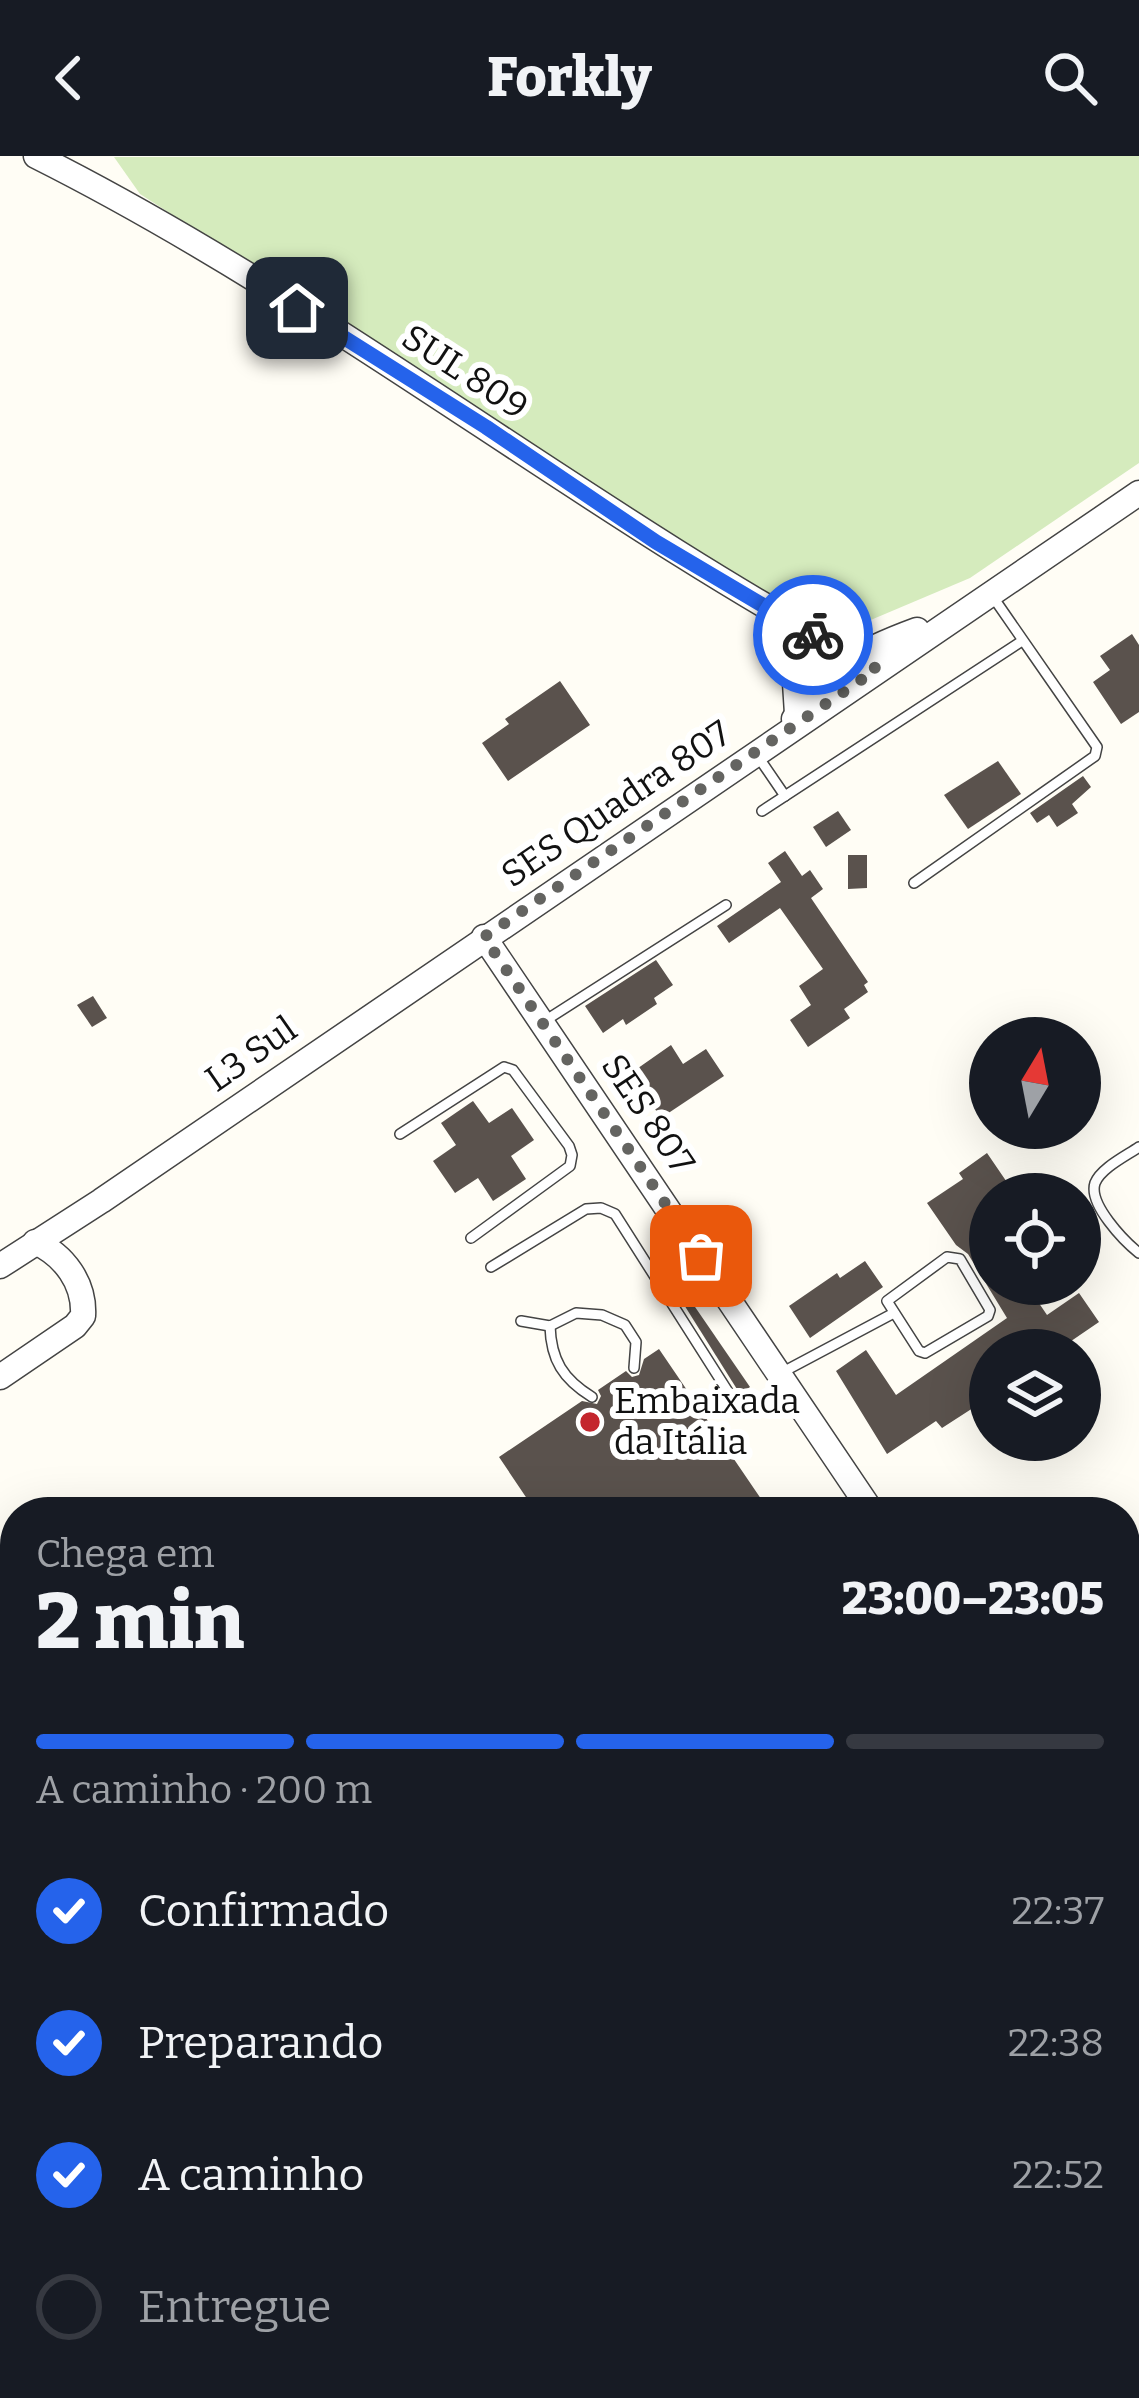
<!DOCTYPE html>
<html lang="pt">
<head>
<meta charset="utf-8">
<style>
	:root { --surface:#171b24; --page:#242831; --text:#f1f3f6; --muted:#9ea1a6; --line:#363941; --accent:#2563eb }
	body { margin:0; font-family:Bitter,serif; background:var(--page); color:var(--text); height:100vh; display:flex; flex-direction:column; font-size:45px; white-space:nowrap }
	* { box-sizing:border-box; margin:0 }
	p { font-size:39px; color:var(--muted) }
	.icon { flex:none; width:66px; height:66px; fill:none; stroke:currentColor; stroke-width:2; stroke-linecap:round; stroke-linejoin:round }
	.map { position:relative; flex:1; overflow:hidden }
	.drawer { position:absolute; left:0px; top:1341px; width:1140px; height:903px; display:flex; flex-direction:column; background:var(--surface); border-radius:48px 48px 0 0; box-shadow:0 12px 48px #0002 }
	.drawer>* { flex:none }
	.needle { width:78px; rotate:10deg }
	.fabs { position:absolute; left:969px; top:861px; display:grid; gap:24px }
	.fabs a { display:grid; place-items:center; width:132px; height:132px; border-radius:50%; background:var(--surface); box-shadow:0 12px 48px #0002; font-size:60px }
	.pin { position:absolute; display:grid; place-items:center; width:102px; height:102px; color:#fff; margin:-51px; border-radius:24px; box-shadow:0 6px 18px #0006 }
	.courier { position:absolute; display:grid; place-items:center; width:120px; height:120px; margin:-60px; border:9px solid #2563eb; border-radius:50%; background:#fff; color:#222; box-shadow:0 3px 15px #0007 }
	.head em { font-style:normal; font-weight:800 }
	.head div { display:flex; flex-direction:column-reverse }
	.head { display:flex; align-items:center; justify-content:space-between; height:204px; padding:0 36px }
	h1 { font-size:78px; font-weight:800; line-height:90px }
	.bar { display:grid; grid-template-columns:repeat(4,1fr); gap:18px 12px; align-content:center; height:144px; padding:0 36px }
	.bar i { height:15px; border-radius:9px; background:var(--line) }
	.bar .on { background:var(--accent) }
	.bar p { grid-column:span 4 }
	ol { padding:0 36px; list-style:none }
	li { display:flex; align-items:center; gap:36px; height:132px }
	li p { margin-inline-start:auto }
	li .icon { padding:12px; border-radius:50%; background:var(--accent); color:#fff; stroke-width:4 }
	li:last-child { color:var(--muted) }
	li i { width:66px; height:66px; border:6px solid var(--line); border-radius:50% }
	header { display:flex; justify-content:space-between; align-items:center; height:156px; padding:0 36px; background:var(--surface); font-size:54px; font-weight:800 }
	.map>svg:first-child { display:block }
	.green { fill:#d5ebbd }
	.pitch { fill:#e6f2cf }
	.building { fill:#5a524d }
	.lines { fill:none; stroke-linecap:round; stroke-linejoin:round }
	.service-casing { stroke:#444; stroke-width:12 }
	.tertiary-casing { stroke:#444; stroke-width:27 }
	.trunk-casing { stroke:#222; stroke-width:33 }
	.service { stroke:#fff; stroke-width:9 }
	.tertiary { stroke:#fff; stroke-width:24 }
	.trunk { stroke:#f7bc64; stroke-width:30 }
	.done { stroke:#646461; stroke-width:12; stroke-dasharray:0 21.6 }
	.route { stroke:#2563eb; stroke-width:15 }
	.poi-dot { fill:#c4262e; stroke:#fff; stroke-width:4.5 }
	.labels { text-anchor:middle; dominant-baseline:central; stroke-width:12; stroke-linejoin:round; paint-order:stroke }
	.street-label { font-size:36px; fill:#111; stroke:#fff }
	.poi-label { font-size:36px; fill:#111; stroke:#fff; text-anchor:start }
</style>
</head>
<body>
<header><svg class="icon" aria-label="back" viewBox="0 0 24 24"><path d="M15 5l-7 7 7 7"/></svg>Forkly<svg class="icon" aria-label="search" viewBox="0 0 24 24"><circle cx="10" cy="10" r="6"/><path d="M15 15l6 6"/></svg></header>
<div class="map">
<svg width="1139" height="2242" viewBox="0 0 1139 2242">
	<rect width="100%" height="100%" fill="#fffdf5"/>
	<path class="green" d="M1139,0v307l-169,115 -104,44 -78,-11 -648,-417 -26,-37z"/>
	<path class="pitch" d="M1139,2183v59h-30l-14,-11 30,-2v-31z"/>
	<g class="building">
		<path d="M1132,478l7,11v67l-18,12 -28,-42 17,-12 -10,-14z"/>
		<path d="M560,525l30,44 -82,56 -26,-38 27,-19 -4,-5z"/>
		<path d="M998,605l23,33 -53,35 -24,-34z"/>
		<path d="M1083,620l8,11 -19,17 6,9 -21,14 -8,-12 -12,8 -7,-10z"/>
		<path d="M838,655l13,19 -25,17 -13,-20z"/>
		<path d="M785,695l17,25 8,-6 13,19 -12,9 57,84 -4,3 4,7 -24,17 6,9 -42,29 -18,-27 21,-15 -12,-19 24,-17 -43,-61 -51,35 -12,-17 64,-44 -13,-19z"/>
		<path d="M848,699h19v33l-19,1z"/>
		<path d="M656,804l17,25 -19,13 3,6 -31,21 -3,-6 -20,14 -18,-27z"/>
		<path d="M93,840l14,22 -15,9 -15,-22z"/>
		<path d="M671,889l12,19 23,-15 18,27 -63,42 -30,-45z"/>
		<path d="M473,945l16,22 23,-15 22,32 -23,16 15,23 -33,22 -15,-23 -23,15 -22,-32 23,-16 -15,-22z"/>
		<path d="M987,997l28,41h-25v90h36l21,31 32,-22 20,29 -41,28h-68v47l-48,31 -6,-7 -49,33 -51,-83 30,-21 30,45 111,-77 -39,-64 -12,-9 -29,-42 36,-24 -4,-6z"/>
		<path d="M865,1105l18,26 -73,51 -21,-32 48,-33 3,5z"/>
		<path d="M682,1132l68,99 -10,7 -64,-102z"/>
		<path d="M659,1193l111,163h-234l-37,-55 83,-56 15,3 4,-8 -3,-6 28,-19 6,6 7,-2 5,-16z"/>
	</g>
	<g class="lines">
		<defs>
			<g id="service">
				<path d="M759,602l26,38"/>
				<path d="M762,655l260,-170"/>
				<path d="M914,727l181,-127 2,-9 -104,-150"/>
				<path d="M543,866l183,-117"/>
				<path d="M400,978l104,-67 9,3 56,76 3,9 -2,11 -99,72"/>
				<path d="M1139,991c-13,9 -38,21 -44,36 -7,21 29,58 44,70"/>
				<path d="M947,1101l13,2 30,51 -2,6 -63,37 -6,-2 -32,-50z"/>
				<path d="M491,1111l95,-58 15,-1 14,6 117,184"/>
				<path d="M521,1165l29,5 26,-13 26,2 23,10 11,17 -2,26"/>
				<path d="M550,1170c1,34 13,53 42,71"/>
				<path d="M781,1217l111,-59"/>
				<path d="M1125,1397l14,-10"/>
				<path d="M1125,2173l14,-20"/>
				<path d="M1061,2242l12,-13"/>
			</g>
			<g id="tertiary">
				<path d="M36,0c293,147 551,358 841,513"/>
				<path d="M785,472l54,58"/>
				<path d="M785,473l9,38 3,47"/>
				<path d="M794,563c34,-52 66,-68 123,-89"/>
				<path d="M484,781l388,575"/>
				<path d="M0,1110l101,-65 1038,-708"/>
				<path d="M0,1221l75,-51 8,-10c2,-33 -19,-61 -48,-74"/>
				<path d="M1125,1477l14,-9"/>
			</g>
			<g id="trunk">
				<path d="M1125,1747l14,-10"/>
				<path d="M1125,1928l14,-14"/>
				<path d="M443,2242l17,-13"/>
				<path d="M586,2242v-13"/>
				<path d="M773,2242l19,-13"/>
				<path d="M811,2242l13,-13"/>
			</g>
		</defs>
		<use href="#service" class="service-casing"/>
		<use href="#tertiary" class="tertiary-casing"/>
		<use href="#trunk" class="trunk-casing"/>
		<use href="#service" class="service"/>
		<use href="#tertiary" class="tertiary"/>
		<use href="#trunk" class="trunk"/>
	</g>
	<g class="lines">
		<path class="done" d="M701,1100l-217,-319 393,-268 -64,-34"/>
		<path class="route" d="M297,152l189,119 170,115 157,93"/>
	</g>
	<circle class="poi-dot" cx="590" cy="1266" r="12"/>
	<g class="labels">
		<g class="street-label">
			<text transform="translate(465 216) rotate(33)">SUL 809</text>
			<text transform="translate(616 648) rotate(-34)">SES Quadra 807</text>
			<text transform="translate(251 898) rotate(-35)">L3 Sul</text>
			<text transform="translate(648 958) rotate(56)">SES 807</text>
		</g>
		<g class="poi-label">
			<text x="614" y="1245">Embaixada<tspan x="614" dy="41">da Itália</tspan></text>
		</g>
	</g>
</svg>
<div class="fabs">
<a><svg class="needle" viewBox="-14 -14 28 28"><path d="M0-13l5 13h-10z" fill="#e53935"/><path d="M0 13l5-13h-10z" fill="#9ea1a6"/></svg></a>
<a><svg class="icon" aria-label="locate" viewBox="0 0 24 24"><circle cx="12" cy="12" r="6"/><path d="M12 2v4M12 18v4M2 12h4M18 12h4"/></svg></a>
<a><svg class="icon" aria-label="layers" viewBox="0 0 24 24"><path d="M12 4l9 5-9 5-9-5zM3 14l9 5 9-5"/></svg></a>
</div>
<div class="pin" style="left:701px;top:1100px;background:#ea580c"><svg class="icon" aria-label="bag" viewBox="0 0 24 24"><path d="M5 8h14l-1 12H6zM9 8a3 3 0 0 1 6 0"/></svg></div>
<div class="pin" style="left:297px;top:152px;background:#1f2937"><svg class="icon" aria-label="home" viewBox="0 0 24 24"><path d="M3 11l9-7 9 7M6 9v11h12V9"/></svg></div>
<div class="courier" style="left:813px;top:479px"><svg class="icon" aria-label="bike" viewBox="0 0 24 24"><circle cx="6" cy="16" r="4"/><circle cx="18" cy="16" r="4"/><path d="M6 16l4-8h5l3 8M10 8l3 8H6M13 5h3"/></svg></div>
<section class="drawer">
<div class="head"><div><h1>2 min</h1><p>Chega em</p></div><em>23:00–23:05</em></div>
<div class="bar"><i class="on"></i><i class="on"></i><i class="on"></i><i></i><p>A caminho · 200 m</p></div>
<ol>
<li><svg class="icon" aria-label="check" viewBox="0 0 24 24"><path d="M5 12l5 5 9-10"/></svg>Confirmado<p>22:37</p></li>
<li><svg class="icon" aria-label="check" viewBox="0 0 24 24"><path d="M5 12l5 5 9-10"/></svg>Preparando<p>22:38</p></li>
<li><svg class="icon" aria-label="check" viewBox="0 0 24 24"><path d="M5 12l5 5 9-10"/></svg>A caminho<p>22:52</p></li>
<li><i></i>Entregue</li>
</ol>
</section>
</div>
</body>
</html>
